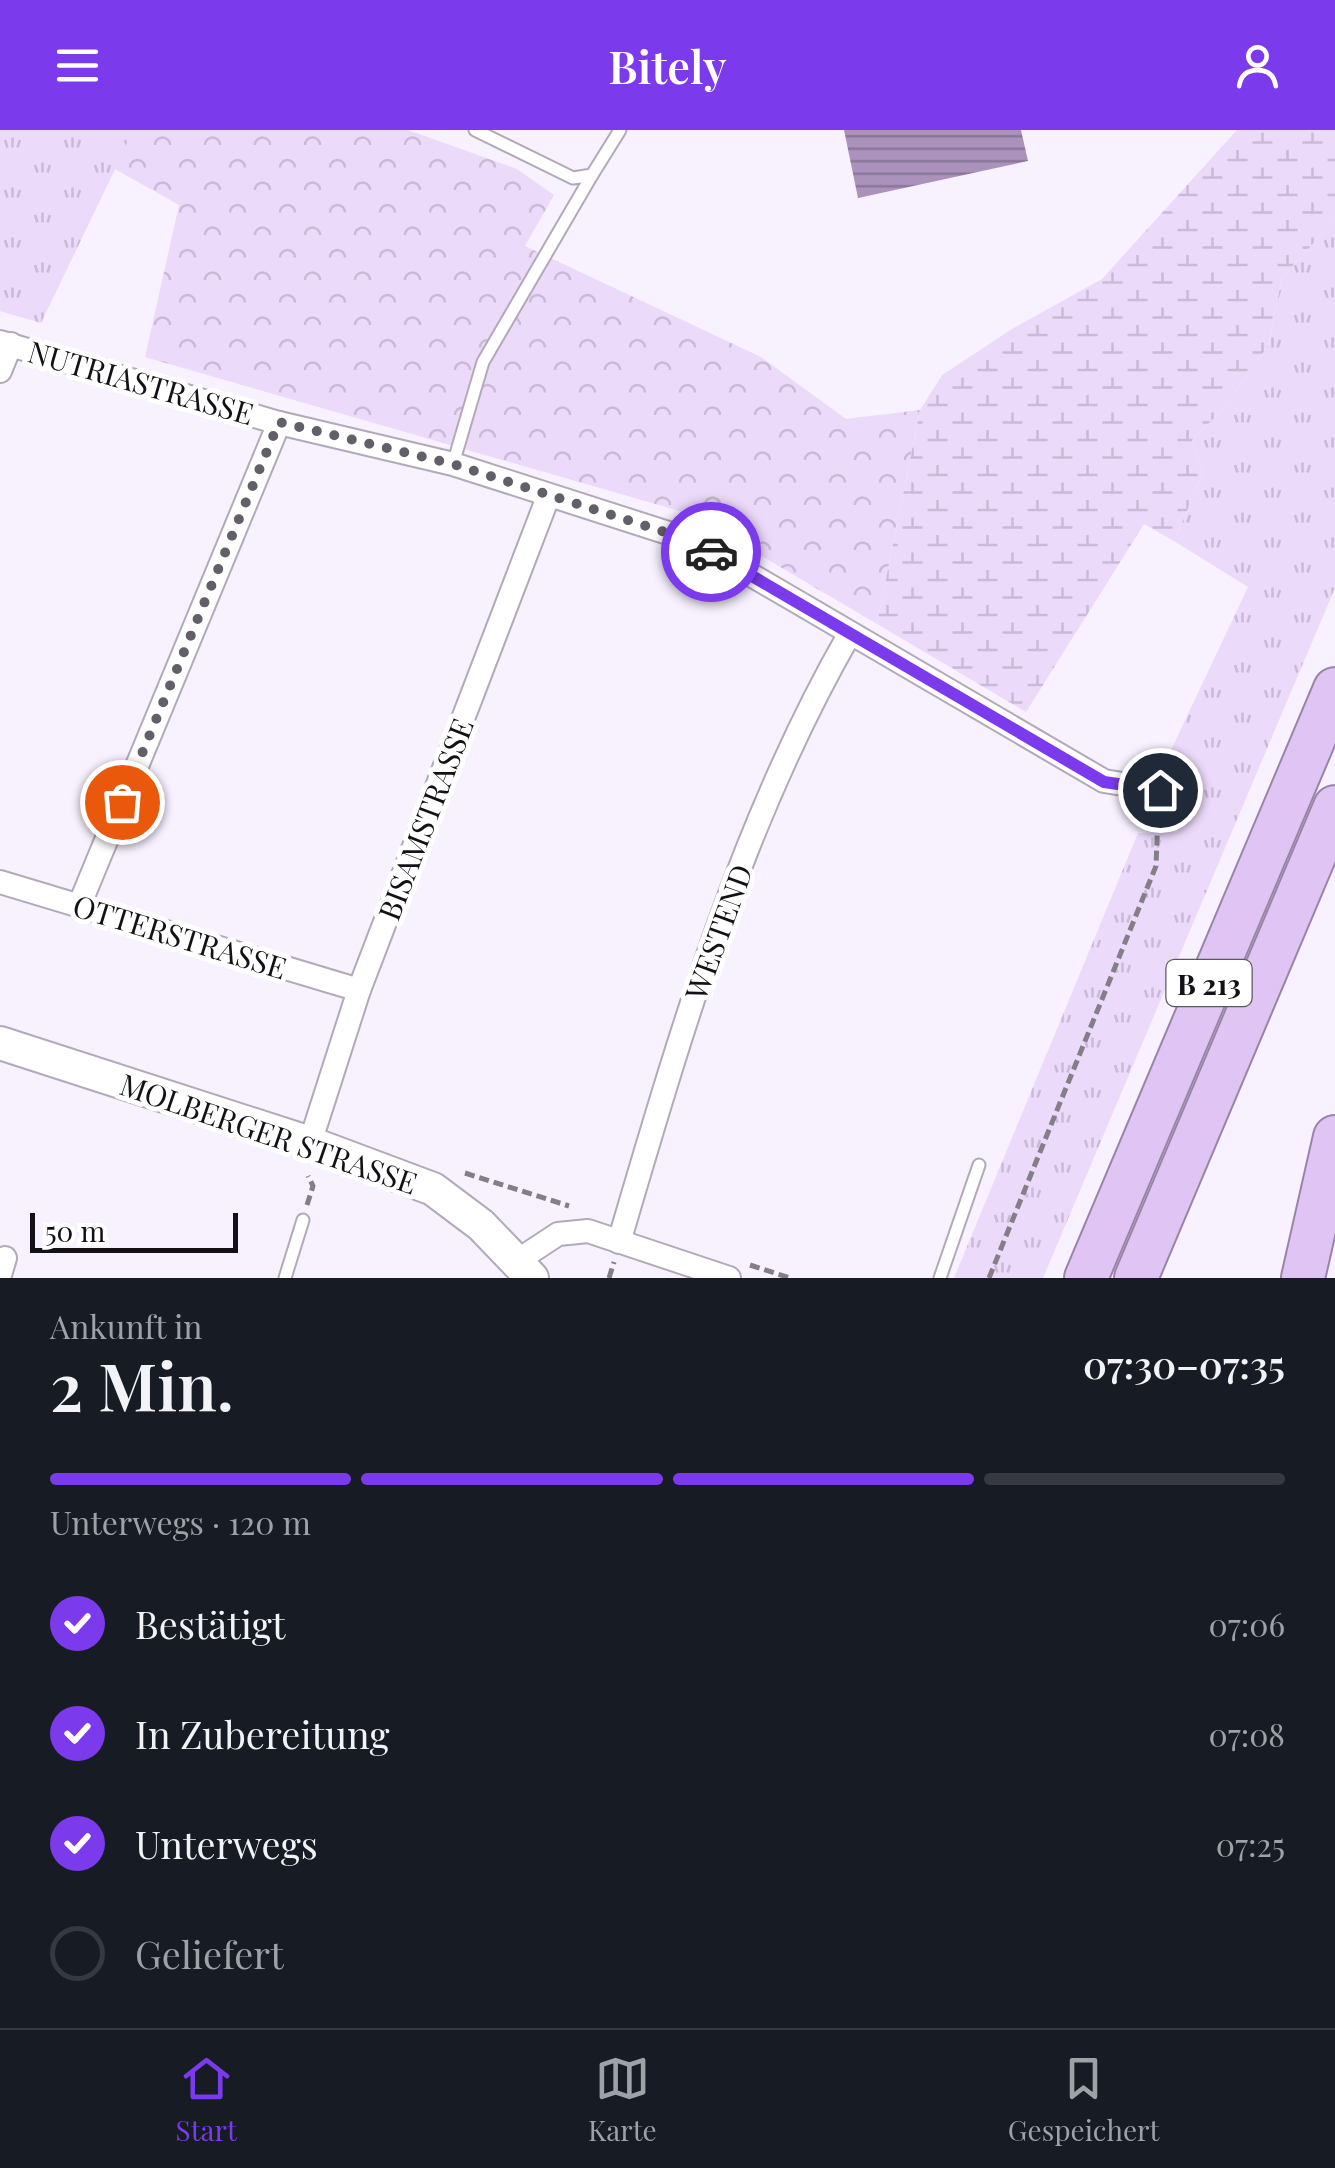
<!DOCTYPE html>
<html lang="de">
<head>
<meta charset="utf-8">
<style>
	:root { --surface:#171b24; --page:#20242c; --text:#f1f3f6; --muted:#9ea1a6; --line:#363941; --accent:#7c3aed }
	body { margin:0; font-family:"Playfair Display",serif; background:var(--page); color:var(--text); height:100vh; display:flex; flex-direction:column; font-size:38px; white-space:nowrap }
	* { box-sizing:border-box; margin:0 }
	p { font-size:32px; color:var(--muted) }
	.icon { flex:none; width:55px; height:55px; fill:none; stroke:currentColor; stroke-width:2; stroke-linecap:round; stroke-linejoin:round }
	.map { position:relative; height:1148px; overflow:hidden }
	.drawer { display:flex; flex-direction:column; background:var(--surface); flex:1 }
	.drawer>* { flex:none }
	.scale { position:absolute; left:30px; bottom:25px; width:208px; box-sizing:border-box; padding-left:10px; border:5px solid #131016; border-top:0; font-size:28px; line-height:35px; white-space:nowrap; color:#131016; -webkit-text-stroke:8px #fff; paint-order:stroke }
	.pin { position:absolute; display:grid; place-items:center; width:85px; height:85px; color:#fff; margin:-42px; border:5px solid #fff; border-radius:50%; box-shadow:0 2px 10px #0007 }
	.courier { position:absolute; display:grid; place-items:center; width:100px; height:100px; margin:-50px; border:8px solid #7c3aed; border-radius:50%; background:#fff; color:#222; box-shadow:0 2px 12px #0007 }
	.headline em { font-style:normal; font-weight:600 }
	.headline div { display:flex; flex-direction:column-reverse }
	.headline { display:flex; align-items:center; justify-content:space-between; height:170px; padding:0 50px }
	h1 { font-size:65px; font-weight:600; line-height:75px }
	.bar { display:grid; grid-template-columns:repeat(4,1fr); gap:15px 10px; align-content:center; height:120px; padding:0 50px }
	.bar i { height:12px; border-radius:8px; background:var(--line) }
	.bar .selected { background:var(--accent) }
	.bar p { grid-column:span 4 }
	ol { padding:0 50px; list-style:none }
	li { display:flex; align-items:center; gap:30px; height:110px }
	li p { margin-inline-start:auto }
	li .icon { padding:10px; border-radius:50%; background:var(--accent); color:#fff; stroke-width:4 }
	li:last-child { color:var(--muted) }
	li i { width:55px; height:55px; border:5px solid var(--line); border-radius:50% }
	header { display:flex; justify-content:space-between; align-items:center; height:130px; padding:0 50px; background:var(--accent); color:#fff; font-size:45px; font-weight:600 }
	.tab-bar { display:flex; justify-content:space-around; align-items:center; height:140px; border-top:2px solid var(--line); background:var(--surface); font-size:28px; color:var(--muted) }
	.tab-bar a { display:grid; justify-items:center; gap:5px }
	.tab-bar .selected { color:var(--accent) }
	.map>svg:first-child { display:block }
	.grass { fill:url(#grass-tufts) }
	.forest { fill:url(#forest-crowns) }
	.wetland { fill:url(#wetland-marsh) }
	.water { fill:url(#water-rules) }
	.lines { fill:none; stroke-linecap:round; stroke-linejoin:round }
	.lane-casing { stroke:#b2a9b9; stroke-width:15 }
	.street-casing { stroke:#b2a9b9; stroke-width:26 }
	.secondary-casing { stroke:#b2a9b9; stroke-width:36 }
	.highway-casing { stroke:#9885a6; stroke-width:46 }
	.path { stroke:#837e88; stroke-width:5; stroke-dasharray:10 5; stroke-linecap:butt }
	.lane { stroke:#fff; stroke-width:11 }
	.street { stroke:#fff; stroke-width:22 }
	.secondary { stroke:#fff; stroke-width:32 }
	.highway { stroke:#dfc4f4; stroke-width:42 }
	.done { stroke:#635f68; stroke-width:10; stroke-dasharray:0 18 }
	.route { stroke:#7c3aed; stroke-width:12 }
	.labels { text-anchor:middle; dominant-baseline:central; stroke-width:10; stroke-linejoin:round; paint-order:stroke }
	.shield { fill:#fff; stroke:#5a585c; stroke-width:2.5 }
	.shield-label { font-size:28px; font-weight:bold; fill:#131016 }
	.street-label { font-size:30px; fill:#131016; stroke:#fff }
</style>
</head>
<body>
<header><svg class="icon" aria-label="menu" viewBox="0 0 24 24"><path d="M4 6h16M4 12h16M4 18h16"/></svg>Bitely<svg class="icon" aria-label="person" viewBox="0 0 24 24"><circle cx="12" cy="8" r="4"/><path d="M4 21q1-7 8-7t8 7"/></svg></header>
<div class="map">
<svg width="1335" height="1148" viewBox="0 0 1335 1148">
	<defs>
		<pattern id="grass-tufts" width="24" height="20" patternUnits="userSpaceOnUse" patternTransform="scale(2.5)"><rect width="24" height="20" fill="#ecdafa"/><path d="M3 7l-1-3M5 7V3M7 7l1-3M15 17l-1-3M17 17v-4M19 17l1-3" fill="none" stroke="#cabad6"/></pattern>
		<pattern id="forest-crowns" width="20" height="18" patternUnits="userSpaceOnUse" patternTransform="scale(2.5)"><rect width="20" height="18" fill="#ecdafa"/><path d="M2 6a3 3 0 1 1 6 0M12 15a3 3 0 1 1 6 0" fill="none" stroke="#cabad6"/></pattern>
		<pattern id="wetland-marsh" width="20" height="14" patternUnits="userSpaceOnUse" patternTransform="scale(2.5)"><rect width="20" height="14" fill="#ecdafa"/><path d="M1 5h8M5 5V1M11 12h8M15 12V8" fill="none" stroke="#cabad6"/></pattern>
		<pattern id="water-rules" width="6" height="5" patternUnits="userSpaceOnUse" patternTransform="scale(2.5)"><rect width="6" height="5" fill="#aa92bd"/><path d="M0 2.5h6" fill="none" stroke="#897699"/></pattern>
	</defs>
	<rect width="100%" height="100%" fill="#f8f1ff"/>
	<g class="grass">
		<path d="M0,0h134l-93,193 -41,-12z"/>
		<path d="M1335,90v368l-292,690h-89l184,-445 39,-1 23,-52 -29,-30 77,-163 -74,-46 29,-68 -11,-33 27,-27 49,-67 14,-69z"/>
	</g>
	<path class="forest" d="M134,0h274l109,39 37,26 -29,51 236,111 85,62 74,-9 -43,214 -187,-110 -545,-157 34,-152 -66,-37z"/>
	<path class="wetland" d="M1237,0h98v90l-53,57 -14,69 -49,67 -27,27 11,33 -29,68 -30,-17 -118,188 -149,-88 43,-214 22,-35 70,-46 90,-50z"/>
	<path class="water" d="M844,0h177l7,31 -170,37z"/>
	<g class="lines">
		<defs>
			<g id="lane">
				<path d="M475,0l98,48 19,-3 28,-45"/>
				<path d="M453,334l30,-102 109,-187"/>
				<path d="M285,1148l18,-58"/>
				<path d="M940,1148l39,-113"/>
			</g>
			<g id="street">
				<path d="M0,212l279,81 174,41 240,77 411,240 56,9"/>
				<path d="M0,241l11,-27"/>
				<path d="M0,752l359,108"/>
				<path d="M79,776l200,-483"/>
				<path d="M310,1013l49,-153 189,-493"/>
				<path d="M619,1112c61,-207 122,-419 230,-607"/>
				<path d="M517,1131l41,-27 30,-3 141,47"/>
				<path d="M0,1145l5,-17"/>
			</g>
			<path id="secondary" d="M0,913l310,100 123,46 48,36 51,53"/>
			<g id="highway">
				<path d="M1086,1148l249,-589"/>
				<path d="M1136,1148l199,-471"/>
				<path d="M1303,1148l32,-141"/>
			</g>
		</defs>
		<use href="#lane" class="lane-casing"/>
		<use href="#street" class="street-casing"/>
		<use href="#secondary" class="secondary-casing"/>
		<use href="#highway" class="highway-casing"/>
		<g class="path">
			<path d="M465,1043l104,33"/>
			<path d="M307,1075l6,-19 -5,-10"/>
			<path d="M750,1135l40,13"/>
			<path d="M609,1148l5,-16"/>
			<path d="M989,1148l167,-412 2,-52"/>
		</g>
		<use href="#lane" class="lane"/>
		<use href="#street" class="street"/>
		<use href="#secondary" class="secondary"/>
		<use href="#highway" class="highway"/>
	</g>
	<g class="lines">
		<path class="done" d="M122,672l157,-380 174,42 240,77 18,11"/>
		<path class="route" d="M711,422l393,230 56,8"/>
	</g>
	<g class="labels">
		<rect class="shield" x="1166.5" y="830" width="85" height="46" rx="8"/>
		<g class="shield-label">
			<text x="1209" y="853">B 213</text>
		</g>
		<g class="street-label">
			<text transform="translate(141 252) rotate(16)">NUTRIASTRASSE</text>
			<text transform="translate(425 689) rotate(-69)">BISAMSTRASSE</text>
			<text transform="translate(718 802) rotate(-70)">WESTEND</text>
			<text transform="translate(180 806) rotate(17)">OTTERSTRASSE</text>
			<text transform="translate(269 1003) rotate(19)">MOLBERGER STRASSE</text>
		</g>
	</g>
</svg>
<div class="scale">50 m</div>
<div class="pin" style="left:122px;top:672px;background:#ea580c"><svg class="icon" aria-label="bag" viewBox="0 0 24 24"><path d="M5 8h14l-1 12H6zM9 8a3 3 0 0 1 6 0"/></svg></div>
<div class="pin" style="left:1160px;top:660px;background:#1f2937"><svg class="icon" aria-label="home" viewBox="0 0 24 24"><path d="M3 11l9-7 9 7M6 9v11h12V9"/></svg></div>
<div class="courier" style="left:711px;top:422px"><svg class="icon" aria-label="car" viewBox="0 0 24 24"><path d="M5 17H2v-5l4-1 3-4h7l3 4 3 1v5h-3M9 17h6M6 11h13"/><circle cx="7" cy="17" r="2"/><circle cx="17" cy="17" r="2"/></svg></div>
</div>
<section class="drawer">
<div class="headline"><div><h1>2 Min.</h1><p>Ankunft in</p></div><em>07:30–07:35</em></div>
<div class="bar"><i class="selected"></i><i class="selected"></i><i class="selected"></i><i></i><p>Unterwegs · 120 m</p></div>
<ol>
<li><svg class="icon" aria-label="check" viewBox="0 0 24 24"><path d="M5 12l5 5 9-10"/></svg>Bestätigt<p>07:06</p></li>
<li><svg class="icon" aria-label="check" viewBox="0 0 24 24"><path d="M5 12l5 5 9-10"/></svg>In Zubereitung<p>07:08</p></li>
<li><svg class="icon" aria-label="check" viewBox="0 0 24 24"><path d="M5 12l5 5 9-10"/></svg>Unterwegs<p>07:25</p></li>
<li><i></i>Geliefert</li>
</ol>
</section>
<nav class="tab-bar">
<a class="selected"><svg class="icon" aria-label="home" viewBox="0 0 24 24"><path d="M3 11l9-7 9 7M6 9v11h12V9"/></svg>Start</a>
<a><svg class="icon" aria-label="map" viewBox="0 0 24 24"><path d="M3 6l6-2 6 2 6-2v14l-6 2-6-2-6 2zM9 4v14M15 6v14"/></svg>Karte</a>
<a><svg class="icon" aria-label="saved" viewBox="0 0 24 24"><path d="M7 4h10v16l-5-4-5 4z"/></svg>Gespeichert</a>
</nav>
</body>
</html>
